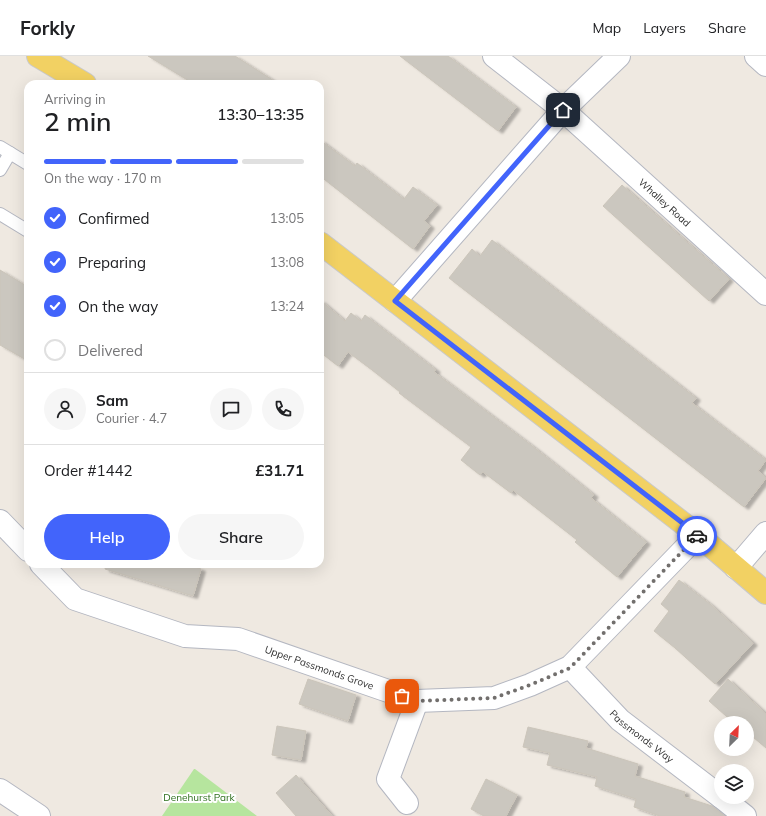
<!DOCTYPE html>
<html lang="en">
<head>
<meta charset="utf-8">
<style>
	:root { --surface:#fff; --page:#f6f6f6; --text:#202124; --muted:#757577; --line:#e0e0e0; --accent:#4264fb }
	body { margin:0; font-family:Mulish,sans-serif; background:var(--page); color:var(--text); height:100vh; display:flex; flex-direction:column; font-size:15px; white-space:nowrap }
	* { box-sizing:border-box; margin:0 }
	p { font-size:13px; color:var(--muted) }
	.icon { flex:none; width:22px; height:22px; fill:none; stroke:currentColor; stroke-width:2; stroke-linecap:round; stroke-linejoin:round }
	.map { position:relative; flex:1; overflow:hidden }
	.sheet { position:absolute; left:24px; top:24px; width:300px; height:488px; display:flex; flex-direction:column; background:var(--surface); border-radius:12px; box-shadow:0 4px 16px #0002 }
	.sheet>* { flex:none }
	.needle { width:26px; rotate:24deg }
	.controls { position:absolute; left:714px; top:660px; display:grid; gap:8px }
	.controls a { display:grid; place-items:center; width:40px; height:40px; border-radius:50%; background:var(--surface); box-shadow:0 4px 16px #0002; font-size:20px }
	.pin { position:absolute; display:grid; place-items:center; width:34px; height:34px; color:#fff; margin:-17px; border-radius:8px; box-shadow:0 2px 6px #0006 }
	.courier { position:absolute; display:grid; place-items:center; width:40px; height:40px; margin:-20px; border:3px solid #4264fb; border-radius:50%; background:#fff; color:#222; box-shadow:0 1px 5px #0007 }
	.overview em { font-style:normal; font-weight:600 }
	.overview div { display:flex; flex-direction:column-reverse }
	.overview { display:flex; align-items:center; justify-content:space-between; height:68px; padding:0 20px }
	h1 { font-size:26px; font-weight:600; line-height:30px }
	.bar { display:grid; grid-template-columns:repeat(4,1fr); gap:6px 4px; align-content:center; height:48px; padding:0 20px }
	.bar i { height:5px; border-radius:3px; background:var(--line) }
	.bar .active { background:var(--accent) }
	.bar p { grid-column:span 4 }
	.line { display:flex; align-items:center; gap:10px; padding:0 20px; border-top:1px solid var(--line) }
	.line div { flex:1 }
	.round { display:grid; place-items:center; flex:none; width:42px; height:42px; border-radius:21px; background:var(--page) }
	ol { padding:0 20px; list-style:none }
	li { display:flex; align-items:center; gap:12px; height:44px }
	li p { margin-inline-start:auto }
	li .icon { padding:4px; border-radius:50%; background:var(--accent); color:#fff; stroke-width:4 }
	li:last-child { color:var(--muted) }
	li i { width:22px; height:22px; border:2px solid var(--line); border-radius:50% }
	.button { display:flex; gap:8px; margin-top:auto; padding:8px 20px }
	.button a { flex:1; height:46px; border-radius:24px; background:var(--accent); color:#fff; font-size:16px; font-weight:600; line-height:46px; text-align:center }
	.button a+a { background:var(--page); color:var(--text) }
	header { display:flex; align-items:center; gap:24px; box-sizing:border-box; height:56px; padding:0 20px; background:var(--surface); border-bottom:1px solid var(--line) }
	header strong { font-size:19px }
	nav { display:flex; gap:22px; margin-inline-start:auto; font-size:14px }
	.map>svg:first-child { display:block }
	.green { fill:#b6e59e }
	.building { fill:#cbc7bf; stroke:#cbc5ba; filter:url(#shadow) }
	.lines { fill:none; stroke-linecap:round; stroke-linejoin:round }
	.lane-casing { stroke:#b4b7c1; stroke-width:14 }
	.street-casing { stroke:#b4b7c1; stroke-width:24 }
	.primary-casing { stroke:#c9c9c9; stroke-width:24 }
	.lane { stroke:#fff; stroke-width:12 }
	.street { stroke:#fff; stroke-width:22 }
	.primary { stroke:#f2d163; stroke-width:22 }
	.done { stroke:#726f6d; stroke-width:4; stroke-dasharray:0 7.2 }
	.route { stroke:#4264fb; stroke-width:5 }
	.labels { text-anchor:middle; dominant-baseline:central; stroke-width:4; stroke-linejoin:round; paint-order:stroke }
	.street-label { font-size:10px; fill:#2e2e2e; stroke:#fff }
	.park-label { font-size:10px; fill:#2c6e1b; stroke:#fff }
</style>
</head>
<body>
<header>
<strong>Forkly</strong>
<nav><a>Map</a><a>Layers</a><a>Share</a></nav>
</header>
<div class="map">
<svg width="766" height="760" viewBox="0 0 766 760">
	<defs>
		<filter id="shadow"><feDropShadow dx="4.5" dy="2.5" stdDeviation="1" flood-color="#0004"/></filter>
	</defs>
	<rect width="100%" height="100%" fill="#efe9e1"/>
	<path class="green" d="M194,713h1l62,47h-95z"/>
	<g class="building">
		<path d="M148,0h87l44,28h-85z"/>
		<path d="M400,0h48l68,51 -18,24z"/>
		<path d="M320,84l35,26 2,-3 47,36 9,-12 24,18 -13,16 6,5 -17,23 -93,-73z"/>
		<path d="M622,129l107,94 -20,22 -106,-95z"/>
		<path d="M492,184l204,158 -4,5 74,57 -8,11 8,7 -22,29 -295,-229 23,-29 8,7z"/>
		<path d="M0,214l28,17v74l-28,-16z"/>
		<path d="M320,244l25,21 6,-8 10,8 4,-6 71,55 -2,2 97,73 63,50 -3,3 55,44 -29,35 -42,-35 2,-2 -64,-50 -2,3 -28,-21 -3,3 -19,-15 10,-13 -72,-54 1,-1 -28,-22 -24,-18 -10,14 -18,-14z"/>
		<path d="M106,508h80l15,5 -8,27 -88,-27z"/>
		<path d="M679,524l31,24 43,39 -38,41 -40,-36 -21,-17 15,-20 -8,-7z"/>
		<path d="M308,623l48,16 -8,26 -49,-17z"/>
		<path d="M728,623l38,35v34l-19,-16v-9h-13l-25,-22z"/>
		<path d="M277,670l29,5 -5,29 -29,-5z"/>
		<path d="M528,671l60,14 -2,7 52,16 -3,12 50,16 -1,5 28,9 13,10h-65l-26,-9 2,-8 -41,-13 2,-9 -50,-12 3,-12 -27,-6z"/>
		<path d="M296,719l36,41h-36l-20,-23z"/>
		<path d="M486,723l31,16 -11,21h-22l-13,-7z"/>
	</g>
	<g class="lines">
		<defs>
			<g id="lane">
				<path d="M0,91l28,17"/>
				<path d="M0,114l10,-17"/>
				<path d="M0,158l28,17"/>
			</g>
			<g id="street">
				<path id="s1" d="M494,0l69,54 203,184"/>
				<path d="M756,0l10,9"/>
				<path d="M395,245l168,-191 56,-54"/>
				<path d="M0,465l28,29"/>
				<path id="s2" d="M41,508l34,35 110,37 53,3 179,62 77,-3 36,-13 40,-18 128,-132"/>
				<path d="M736,512l30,-35"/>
				<path id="s3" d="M570,611l50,53 101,77"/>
				<path d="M0,734l39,26"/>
				<path d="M721,741l24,19"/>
				<path d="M407,747l-19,-24 29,-78"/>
			</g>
			<g id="primary">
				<path d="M38,0l47,28"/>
				<path d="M320,187l378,292 68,58"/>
			</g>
		</defs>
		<use href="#lane" class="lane-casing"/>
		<use href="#street" class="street-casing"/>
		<use href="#primary" class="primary-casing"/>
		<use href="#lane" class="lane"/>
		<use href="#street" class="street"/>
		<use href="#primary" class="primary"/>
	</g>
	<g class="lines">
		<path class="done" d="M402,640l15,5 77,-3 36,-13 40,-17 127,-132"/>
		<path class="route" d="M563,54l-168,191 303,234 -1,1"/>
	</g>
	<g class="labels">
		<g class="street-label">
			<text stroke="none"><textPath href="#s1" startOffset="225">Whalley Road</textPath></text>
			<text stroke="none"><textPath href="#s2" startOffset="304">Upper Passmonds Grove</textPath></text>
			<text stroke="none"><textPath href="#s3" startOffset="100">Passmonds Way</textPath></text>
		</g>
		<g class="park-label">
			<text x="199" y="741">Denehurst Park</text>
		</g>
	</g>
</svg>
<div class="controls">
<a><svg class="needle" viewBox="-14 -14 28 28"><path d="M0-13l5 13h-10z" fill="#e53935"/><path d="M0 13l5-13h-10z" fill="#757577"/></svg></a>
<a><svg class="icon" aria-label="layers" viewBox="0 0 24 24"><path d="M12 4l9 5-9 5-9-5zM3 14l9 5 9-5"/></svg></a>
</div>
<div class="pin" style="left:402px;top:640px;background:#ea580c"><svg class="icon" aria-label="bag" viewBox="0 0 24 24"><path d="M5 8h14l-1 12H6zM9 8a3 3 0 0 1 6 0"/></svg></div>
<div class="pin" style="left:563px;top:54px;background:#1f2937"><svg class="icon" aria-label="home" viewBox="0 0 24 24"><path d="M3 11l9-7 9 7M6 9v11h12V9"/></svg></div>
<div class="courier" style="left:697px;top:480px"><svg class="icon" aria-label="car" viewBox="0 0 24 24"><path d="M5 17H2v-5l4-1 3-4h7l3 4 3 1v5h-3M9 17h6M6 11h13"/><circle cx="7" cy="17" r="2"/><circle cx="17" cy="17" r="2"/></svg></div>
<section class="sheet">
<div class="overview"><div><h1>2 min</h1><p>Arriving in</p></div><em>13:30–13:35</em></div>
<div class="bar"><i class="active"></i><i class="active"></i><i class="active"></i><i></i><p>On the way · 170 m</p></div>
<ol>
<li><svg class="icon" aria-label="check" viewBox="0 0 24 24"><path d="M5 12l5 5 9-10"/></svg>Confirmed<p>13:05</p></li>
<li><svg class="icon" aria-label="check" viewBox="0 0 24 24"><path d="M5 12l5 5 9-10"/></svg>Preparing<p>13:08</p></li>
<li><svg class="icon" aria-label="check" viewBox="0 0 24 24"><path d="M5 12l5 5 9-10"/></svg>On the way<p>13:24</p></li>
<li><i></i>Delivered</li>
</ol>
<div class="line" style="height:72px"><a class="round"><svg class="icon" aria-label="person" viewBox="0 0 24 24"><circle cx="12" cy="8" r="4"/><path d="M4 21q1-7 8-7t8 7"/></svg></a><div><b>Sam</b><p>Courier · 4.7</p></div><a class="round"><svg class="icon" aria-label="chat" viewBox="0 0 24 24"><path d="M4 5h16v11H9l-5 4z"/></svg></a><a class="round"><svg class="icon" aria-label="phone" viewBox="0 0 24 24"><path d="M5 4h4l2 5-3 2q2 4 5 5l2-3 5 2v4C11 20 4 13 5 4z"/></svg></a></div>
<div class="line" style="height:52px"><div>Order #1442</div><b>£31.71</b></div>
<div class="button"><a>Help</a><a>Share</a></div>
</section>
</div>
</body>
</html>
